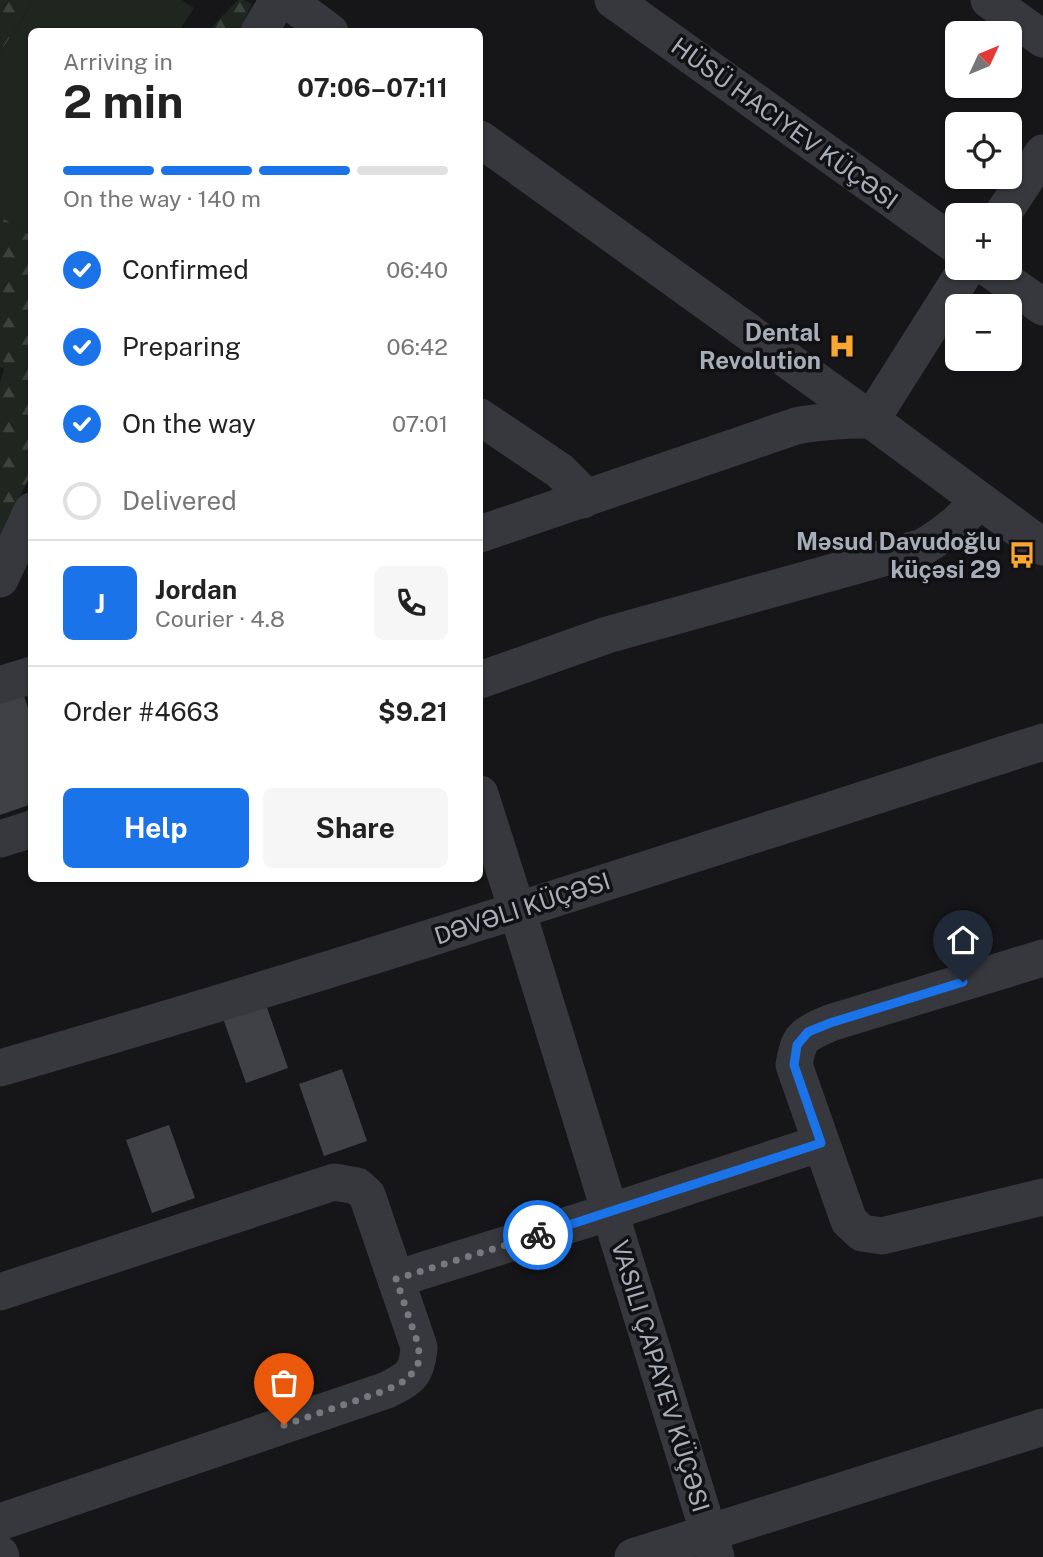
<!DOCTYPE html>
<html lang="en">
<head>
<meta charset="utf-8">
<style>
	:root { --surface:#fff; --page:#f6f6f6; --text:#222; --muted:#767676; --line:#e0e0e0; --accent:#1a73e8 }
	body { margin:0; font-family:"Public Sans",sans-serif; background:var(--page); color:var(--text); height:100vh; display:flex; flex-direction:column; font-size:26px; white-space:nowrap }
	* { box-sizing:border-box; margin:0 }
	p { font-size:23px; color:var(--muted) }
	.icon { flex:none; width:38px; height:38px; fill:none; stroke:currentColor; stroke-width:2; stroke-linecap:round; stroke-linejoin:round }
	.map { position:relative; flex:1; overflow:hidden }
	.details { position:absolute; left:28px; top:28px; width:455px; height:854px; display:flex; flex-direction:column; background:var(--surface); border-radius:10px; box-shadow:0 2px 5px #0004 }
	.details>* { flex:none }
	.needle { width:46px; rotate:46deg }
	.tools { position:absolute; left:945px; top:21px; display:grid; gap:14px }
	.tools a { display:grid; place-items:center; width:77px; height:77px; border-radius:10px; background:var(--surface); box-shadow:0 2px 5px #0004; font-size:35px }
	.pin { position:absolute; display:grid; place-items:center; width:60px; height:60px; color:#fff; margin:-72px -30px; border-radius:50% 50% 50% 0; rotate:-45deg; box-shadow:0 0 7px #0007 }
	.pin .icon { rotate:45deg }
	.courier { position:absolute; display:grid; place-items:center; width:70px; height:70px; margin:-35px; border:5px solid #1a73e8; border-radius:50%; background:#fff; color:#222; box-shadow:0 2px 9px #0007 }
	.summary em { font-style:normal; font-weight:700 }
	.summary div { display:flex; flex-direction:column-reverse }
	.summary { display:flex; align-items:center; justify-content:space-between; height:119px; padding:0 35px }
	h1 { font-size:46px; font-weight:700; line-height:52px }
	.bar { display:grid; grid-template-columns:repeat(4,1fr); gap:10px 7px; align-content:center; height:84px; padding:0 35px }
	.bar i { height:9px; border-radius:5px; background:var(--line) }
	.bar .active { background:var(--accent) }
	.bar p { grid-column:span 4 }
	.line { display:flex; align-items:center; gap:18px; padding:0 35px; border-top:2px solid var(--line) }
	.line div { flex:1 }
	.round { display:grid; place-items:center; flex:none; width:74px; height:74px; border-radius:10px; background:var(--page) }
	ol { padding:0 35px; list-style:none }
	li { display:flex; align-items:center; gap:21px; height:77px }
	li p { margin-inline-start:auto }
	li .icon { padding:7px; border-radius:50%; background:var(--accent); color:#fff; stroke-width:4 }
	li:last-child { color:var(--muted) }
	li i { width:38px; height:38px; border:4px solid var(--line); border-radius:50% }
	.primary-button { display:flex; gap:14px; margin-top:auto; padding:14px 35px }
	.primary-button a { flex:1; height:80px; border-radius:10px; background:var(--accent); color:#fff; font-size:28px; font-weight:700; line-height:80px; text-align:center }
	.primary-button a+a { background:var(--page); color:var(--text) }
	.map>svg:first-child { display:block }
	.forest { fill:url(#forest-firs) }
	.pitch { fill:#1e261f }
	.building { fill:#404145 }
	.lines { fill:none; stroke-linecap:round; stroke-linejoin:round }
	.minor { stroke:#37383d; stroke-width:37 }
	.done { stroke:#757981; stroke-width:7; stroke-dasharray:0 12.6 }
	.route { stroke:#1a73e8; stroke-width:9 }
	.labels { text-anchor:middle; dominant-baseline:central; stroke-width:7; stroke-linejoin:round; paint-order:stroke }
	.street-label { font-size:24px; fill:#a8aeb9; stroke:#111113 }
	.poi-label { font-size:24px; font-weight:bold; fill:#a8aeb9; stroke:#111113; text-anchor:end }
</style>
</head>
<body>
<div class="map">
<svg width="1043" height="1557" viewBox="0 0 1043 1557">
	<defs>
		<pattern id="forest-firs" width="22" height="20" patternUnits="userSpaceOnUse" patternTransform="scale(1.75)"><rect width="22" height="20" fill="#1e261f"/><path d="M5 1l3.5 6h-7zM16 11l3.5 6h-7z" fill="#3c433d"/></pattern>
	</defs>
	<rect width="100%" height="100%" fill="#161618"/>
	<g class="forest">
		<path d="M0,0h34l-34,53z"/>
		<path d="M238,0h6l8,4 -13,27h-31z"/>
		<path d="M0,216l32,20 -1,237 -31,67v-158l4,-13 -4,-2z"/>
	</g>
	<path class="pitch" d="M34,0h147l13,8 -15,23 -147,1 -1,204 -31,-20v-163z"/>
	<g class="building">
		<path d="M22,691l10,27v86l-32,11v-116z"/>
		<path d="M263,996l25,72 -42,15 -26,-73z"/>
		<path d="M342,1069l25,72 -43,15 -25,-72z"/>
		<path d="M169,1125l26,73 -43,15 -26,-73z"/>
	</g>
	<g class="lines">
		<g class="minor">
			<path d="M287,0l43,32"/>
			<path d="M613,0l344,246"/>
			<path d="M989,0l54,39"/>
			<path d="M259,32l19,-32"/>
			<path d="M480,139l391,281 172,127"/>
			<path d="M1002,215l41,-62"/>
			<path d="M988,268l55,39"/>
			<path d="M480,417l80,54 15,15 8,14"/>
			<path d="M480,534l316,-108c25,-5 49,-6 75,-6l96,-152"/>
			<path d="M0,579l32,-68"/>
			<path d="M480,680l127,-45 316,-88c22,-13 40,-27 55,-46"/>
			<path d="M0,685l32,-10"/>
			<path d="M480,794l37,116 199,647"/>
			<path d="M0,839l32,-10"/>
			<path d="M1043,958l-213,65c-27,12 -31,13 -36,42l55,156 13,12 20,3 161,-39"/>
			<path d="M0,1068c350,-101 696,-215 1043,-326"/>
			<path d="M396,1279l214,-67 211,-69"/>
			<path d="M0,1292l334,-110 23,4 10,9 52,152c-2,28 -9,31 -32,43l-387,132"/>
			<path d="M0,1554l1,3"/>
			<path d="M633,1557l410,-130"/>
		</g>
	</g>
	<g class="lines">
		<path class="done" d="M284,1425l103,-35 21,-11 10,-15 1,-17 -23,-68 142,-44"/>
		<path class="route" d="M538,1235l283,-92 -27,-78 3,-20 11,-13 22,-9 133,-41"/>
	</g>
	<defs>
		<symbol id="hospital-bare" viewBox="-9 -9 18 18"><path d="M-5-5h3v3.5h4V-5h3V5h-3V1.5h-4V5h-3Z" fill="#f9a72e" stroke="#111113" stroke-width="2.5" paint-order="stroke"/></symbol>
		<symbol id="bus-bare" viewBox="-9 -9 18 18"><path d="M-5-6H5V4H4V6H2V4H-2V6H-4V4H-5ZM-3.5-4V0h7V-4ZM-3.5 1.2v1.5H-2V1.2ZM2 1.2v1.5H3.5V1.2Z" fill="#f9a72e" stroke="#111113" stroke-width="2.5" paint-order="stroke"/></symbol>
	</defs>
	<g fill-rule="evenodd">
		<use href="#hospital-bare" x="823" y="327" width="38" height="38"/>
		<use href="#bus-bare" x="1003" y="536" width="38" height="38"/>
	</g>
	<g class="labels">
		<g class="street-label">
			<text transform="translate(785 123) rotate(36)">HÜSÜ HACIYEV KÜÇƏSI</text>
			<text transform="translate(522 908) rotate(-18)">DƏVƏLI KÜÇƏSI</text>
			<text transform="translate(661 1376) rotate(73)">VASILI ÇAPAYEV KÜÇƏSI</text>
		</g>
		<g class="poi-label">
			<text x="821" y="332">Dental<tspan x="821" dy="28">Revolution</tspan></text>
			<text x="1001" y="541">Məsud Davudoğlu<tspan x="1001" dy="28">küçəsi 29</tspan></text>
		</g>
	</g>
</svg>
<div class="tools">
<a><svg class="needle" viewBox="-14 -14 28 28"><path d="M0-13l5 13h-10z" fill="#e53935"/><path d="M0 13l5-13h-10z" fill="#767676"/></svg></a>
<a><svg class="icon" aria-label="locate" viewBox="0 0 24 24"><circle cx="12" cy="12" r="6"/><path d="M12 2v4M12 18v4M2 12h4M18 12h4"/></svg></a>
<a>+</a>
<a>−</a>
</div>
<div class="pin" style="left:284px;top:1425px;background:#ea580c"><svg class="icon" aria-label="bag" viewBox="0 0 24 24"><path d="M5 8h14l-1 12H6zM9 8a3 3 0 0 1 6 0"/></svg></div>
<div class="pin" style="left:963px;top:982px;background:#1f2937"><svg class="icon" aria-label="home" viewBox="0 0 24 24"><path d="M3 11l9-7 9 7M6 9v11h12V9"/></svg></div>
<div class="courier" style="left:538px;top:1235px"><svg class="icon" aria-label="bike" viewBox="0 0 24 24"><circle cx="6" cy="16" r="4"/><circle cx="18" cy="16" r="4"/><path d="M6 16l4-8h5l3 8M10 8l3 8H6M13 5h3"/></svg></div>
<section class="details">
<div class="summary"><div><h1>2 min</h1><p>Arriving in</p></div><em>07:06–07:11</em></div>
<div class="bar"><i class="active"></i><i class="active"></i><i class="active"></i><i></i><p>On the way · 140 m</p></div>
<ol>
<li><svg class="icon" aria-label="check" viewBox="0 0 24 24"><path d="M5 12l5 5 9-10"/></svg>Confirmed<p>06:40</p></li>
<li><svg class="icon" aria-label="check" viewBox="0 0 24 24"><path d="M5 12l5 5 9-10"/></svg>Preparing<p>06:42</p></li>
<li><svg class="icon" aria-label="check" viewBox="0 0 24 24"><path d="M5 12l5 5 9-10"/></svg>On the way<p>07:01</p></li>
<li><i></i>Delivered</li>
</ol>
<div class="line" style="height:126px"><b class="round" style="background:var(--accent);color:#fff">J</b><div><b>Jordan</b><p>Courier · 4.8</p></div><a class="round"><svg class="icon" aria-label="phone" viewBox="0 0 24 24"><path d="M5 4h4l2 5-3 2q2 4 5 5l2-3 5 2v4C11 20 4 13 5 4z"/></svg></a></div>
<div class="line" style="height:91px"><div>Order #4663</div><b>$9.21</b></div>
<div class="primary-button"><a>Help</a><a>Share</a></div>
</section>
</div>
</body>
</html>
